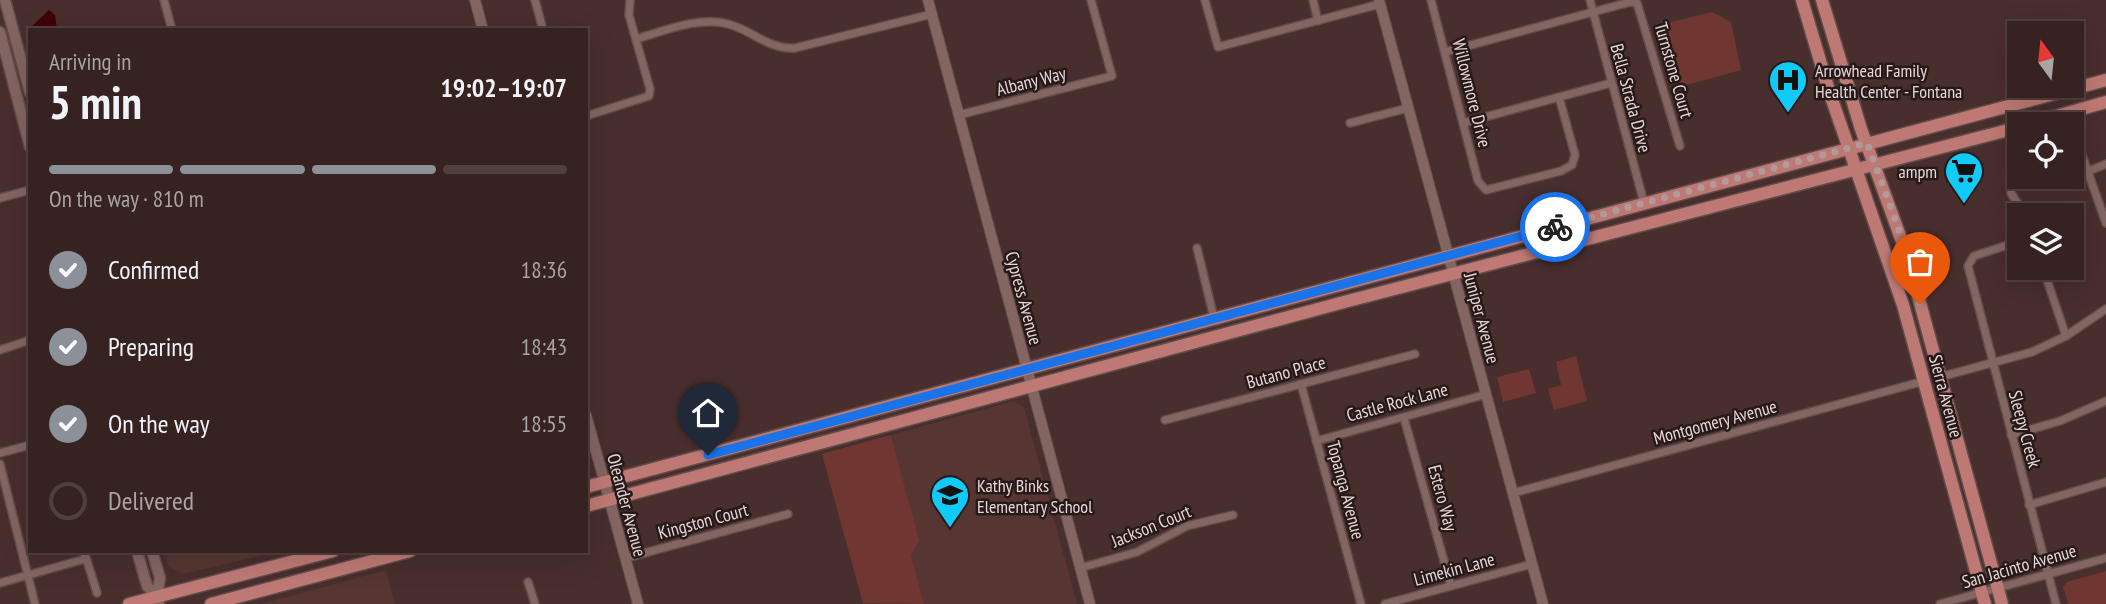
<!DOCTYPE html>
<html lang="en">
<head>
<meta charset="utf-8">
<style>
	:root { --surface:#362221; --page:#3d2a2a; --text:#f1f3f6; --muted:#aaa4a5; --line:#503f3f; --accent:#8c9099 }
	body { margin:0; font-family:"PT Sans Narrow",sans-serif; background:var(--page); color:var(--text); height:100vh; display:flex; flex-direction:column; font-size:26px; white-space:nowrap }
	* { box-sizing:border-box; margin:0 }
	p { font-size:23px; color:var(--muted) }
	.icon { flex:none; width:38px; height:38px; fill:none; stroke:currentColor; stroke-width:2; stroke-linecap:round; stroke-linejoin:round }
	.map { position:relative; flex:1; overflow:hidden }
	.drawer { position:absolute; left:28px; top:28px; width:560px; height:525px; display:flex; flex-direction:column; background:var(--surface); border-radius:0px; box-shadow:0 7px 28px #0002,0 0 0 2px var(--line) }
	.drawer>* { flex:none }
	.needle { width:46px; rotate:345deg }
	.fabs { position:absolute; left:2007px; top:21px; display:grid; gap:14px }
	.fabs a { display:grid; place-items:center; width:77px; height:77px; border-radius:0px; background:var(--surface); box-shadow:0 7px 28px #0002,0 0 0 2px var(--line); font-size:35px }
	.pin { position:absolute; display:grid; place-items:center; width:60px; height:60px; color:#fff; margin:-72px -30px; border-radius:50% 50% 50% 0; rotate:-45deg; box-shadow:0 0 7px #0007 }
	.pin .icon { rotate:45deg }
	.courier { position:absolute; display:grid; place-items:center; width:70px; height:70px; margin:-35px; border:5px solid #1a73e8; border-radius:50%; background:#fff; color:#222; box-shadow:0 2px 9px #0007 }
	.head em { font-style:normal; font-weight:700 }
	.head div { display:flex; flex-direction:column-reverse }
	.head { display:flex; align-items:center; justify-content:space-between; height:119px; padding:0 21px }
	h1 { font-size:46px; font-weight:700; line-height:52px }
	.bar { display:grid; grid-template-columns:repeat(4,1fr); gap:10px 7px; align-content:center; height:84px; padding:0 21px }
	.bar i { height:9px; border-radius:5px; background:var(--line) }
	.bar .selected { background:var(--accent) }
	.bar p { grid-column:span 4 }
	ol { padding:0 21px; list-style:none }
	li { display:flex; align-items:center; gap:21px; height:77px }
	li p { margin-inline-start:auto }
	li .icon { padding:7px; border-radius:50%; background:var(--accent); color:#fff; stroke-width:4 }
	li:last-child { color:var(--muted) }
	li i { width:38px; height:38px; border:4px solid var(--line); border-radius:50% }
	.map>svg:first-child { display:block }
	.built { fill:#563532 }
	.green { fill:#703632 }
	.water { fill:#3f0306 }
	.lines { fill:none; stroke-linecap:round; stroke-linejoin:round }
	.minor-casing { stroke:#614c4a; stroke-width:10 }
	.tertiary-casing { stroke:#614c4a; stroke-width:12 }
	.secondary-casing { stroke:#614c4a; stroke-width:13 }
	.primary-casing { stroke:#614c4a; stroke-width:15 }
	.minor { stroke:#836562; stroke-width:7 }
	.tertiary { stroke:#836562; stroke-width:10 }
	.secondary { stroke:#836562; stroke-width:10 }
	.primary { stroke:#be7974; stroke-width:12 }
	.done { stroke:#b09b9a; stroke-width:7; stroke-dasharray:0 12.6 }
	.route { stroke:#1a73e8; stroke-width:9 }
	.labels { text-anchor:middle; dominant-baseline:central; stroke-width:5; stroke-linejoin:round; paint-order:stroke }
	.street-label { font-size:18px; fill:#e8d6d5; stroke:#261a19 }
	.poi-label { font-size:18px; fill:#e8d6d5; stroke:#261a19; text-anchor:start }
</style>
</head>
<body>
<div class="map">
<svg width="2106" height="604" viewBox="0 0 2106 604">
	<rect width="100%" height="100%" fill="#482e2c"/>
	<g class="built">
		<path d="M1014,401l10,6 53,197h-214l-41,-150z"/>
		<path d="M163,551h115v1l-95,22 -15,-8z"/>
		<path d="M386,570l9,34h-134z"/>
	</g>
	<g class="green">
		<path d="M1712,12l19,10 10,48 -65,18 -16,-50 8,-1 -1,-14z"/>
		<path d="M1576,356l11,45 -33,9 -6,-21 13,-4 -5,-23z"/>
		<path d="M1529,369l7,24 -33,9 -6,-25z"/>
		<path d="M891,435l28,105 -8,15 13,49 -61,-1 -41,-149z"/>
		<path d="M2106,571v33h-38l-5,-17 4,-5z"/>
	</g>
	<path class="water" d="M49,10l6,5 2,15h-27v5l-2,-5z"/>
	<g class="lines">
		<defs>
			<g id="minor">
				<path d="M164,0l8,30"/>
				<path d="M535,0l8,30"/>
				<path d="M1205,0l13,47 162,-43"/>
				<path d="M1313,0l5,21"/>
				<path d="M1431,0l47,181 8,9 75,-19 11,-6 3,-10 -16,-58"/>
				<path d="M1590,0l54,203"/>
				<path d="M636,39c28,-8 63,-23 92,-15 24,6 41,26 67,24l137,-34"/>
				<path d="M1445,52l185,-50 7,1 43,143"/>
				<path d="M959,115l153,-39 -21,-76"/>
				<path d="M586,116l63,-20 1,-7 -21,-74 1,-15"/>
				<path d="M1350,123l58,-15"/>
				<path d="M1463,123l148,-40"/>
				<path d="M2072,127l34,96"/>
				<path d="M2089,171l17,-7"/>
				<path d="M2011,193l14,22"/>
				<path d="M0,198l30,-8"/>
				<path d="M2020,241l-46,15 -6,10 88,338"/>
				<path d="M1197,248l17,70"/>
				<path d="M2043,268l23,68"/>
				<path d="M0,350l30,-10"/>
				<path d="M1940,377l92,-25 34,-16 40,-27"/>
				<path d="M1301,384l60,220"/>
				<path d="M1404,418l47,168"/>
				<path d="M1165,420l250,-66"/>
				<path d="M2011,435l49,-14 46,-20"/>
				<path d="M1316,441l171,-47"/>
				<path d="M0,453l30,-8"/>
				<path d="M0,464l35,140"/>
				<path d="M1513,493l411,-112"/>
				<path d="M2029,505l77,-23"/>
				<path d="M84,551l13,42"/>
				<path d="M626,558l162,-44"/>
				<path d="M1080,568l57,-16 50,-26 46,-11"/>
				<path d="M528,582l7,22"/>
				<path d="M0,583l85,-24"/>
				<path d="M1385,604l147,-40"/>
				<path d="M1940,604l166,-46"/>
			</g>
			<g id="tertiary">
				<path d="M475,0l8,30"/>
				<path d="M928,0l162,604"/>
				<path d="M1379,0l164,604"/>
				<path d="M586,415l52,189"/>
			</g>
			<g id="secondary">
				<path d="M5,0l25,93"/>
				<path d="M0,32l30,115"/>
				<path d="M137,551l10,35 10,10"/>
				<path d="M152,551l8,27 -3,18 2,8"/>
			</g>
			<g id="primary">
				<path d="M1802,0l27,91 74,214 82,299"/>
				<path d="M1822,0l39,129 46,126 95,349"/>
				<path d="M2028,124l78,-22"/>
				<path d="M586,487l1520,-407"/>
				<path d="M586,506l758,-204 676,-175"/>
				<path d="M129,604l204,-53"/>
				<path d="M211,604l199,-53"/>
			</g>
		</defs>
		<use href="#minor" class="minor-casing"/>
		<use href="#tertiary" class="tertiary-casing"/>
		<use href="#secondary" class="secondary-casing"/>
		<use href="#primary" class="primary-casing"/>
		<use href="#minor" class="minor"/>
		<use href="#tertiary" class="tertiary"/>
		<use href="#secondary" class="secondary"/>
		<use href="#primary" class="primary"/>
	</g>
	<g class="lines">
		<path class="done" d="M1555,227l312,-84 31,84 22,77"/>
		<path class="route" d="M708,455l847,-228"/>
	</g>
	<defs>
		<symbol id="hospital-pin" viewBox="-11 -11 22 30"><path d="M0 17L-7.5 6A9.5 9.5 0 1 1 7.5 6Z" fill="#10cafa" stroke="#261a19"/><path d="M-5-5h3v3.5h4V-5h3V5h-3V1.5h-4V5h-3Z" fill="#111"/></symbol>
		<symbol id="supermarket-pin" viewBox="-11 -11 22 30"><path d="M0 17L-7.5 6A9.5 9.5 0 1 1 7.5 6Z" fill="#10cafa" stroke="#261a19"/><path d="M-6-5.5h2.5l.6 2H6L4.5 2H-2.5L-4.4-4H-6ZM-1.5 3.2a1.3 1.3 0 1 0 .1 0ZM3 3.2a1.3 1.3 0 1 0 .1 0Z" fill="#111"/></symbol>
		<symbol id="school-pin" viewBox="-11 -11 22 30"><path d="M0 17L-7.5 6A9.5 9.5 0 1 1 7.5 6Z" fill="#10cafa" stroke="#261a19"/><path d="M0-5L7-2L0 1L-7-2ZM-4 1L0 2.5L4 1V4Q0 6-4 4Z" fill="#111"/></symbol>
	</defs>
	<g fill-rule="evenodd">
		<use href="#hospital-pin" x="1766" y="58" width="44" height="60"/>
		<use href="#supermarket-pin" x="1942" y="149" width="44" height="60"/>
		<use href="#school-pin" x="928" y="473" width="44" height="60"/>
	</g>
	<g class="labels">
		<g class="street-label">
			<text transform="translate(1674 70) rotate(74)">Turnstone Court</text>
			<text transform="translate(1031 81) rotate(-14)">Albany Way</text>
			<text transform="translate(1472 93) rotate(76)">Willowmore Drive</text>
			<text transform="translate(1631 98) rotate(75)">Bella Strada Drive</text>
			<text transform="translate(1024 298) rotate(75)">Cypress Avenue</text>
			<text transform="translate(1482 318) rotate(75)">Juniper Avenue</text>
			<text transform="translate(1286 372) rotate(-15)">Butano Place</text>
			<text transform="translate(1946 396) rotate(75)">Sierra Avenue</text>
			<text transform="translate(1397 402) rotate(-15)">Castle Rock Lane</text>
			<text transform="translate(1715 422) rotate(-15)">Montgomery Avenue</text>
			<text transform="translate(2025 429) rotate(75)">Sleepy Creek</text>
			<text transform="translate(1346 490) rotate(75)">Topanga Avenue</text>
			<text transform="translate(1443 498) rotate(75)">Estero Way</text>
			<text transform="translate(627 505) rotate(75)">Oleander Avenue</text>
			<text transform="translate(703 521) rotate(-15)">Kingston Court</text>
			<text transform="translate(1151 526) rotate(-22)">Jackson Court</text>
			<text transform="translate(2019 566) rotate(-16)">San Jacinto Avenue</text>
			<text transform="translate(1454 569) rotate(-15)">Limekin Lane</text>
		</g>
		<g class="poi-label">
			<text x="1815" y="70">Arrowhead Family<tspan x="1815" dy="21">Health Center - Fontana</tspan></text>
			<text x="1937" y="171" text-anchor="end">ampm</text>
			<text x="977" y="485">Kathy Binks<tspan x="977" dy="21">Elementary School</tspan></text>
		</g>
	</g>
</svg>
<div class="fabs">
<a><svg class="needle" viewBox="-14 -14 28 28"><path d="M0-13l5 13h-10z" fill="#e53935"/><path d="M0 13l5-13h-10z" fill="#aaa4a5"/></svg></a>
<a><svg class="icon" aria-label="locate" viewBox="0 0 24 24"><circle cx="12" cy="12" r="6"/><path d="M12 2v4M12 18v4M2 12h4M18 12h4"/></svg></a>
<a><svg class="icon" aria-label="layers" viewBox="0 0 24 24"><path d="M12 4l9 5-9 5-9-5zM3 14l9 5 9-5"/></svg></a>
</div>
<div class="pin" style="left:1920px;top:304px;background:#ea580c"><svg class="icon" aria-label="bag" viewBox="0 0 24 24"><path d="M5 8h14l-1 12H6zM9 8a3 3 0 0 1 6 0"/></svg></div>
<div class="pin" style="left:708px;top:455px;background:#1f2937"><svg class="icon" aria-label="home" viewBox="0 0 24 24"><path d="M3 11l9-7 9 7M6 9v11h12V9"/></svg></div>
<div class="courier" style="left:1555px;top:227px"><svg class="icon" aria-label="bike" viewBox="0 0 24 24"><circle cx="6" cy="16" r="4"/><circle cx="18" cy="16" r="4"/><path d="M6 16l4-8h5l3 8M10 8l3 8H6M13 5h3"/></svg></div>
<section class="drawer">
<div class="head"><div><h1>5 min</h1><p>Arriving in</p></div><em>19:02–19:07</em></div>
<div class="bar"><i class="selected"></i><i class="selected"></i><i class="selected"></i><i></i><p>On the way · 810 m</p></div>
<ol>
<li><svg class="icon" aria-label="check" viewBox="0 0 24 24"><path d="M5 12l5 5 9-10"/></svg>Confirmed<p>18:36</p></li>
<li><svg class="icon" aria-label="check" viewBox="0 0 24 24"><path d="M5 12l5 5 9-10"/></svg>Preparing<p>18:43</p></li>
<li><svg class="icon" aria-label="check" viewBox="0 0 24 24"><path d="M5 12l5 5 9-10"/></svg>On the way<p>18:55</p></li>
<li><i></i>Delivered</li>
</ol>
</section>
</div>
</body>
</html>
